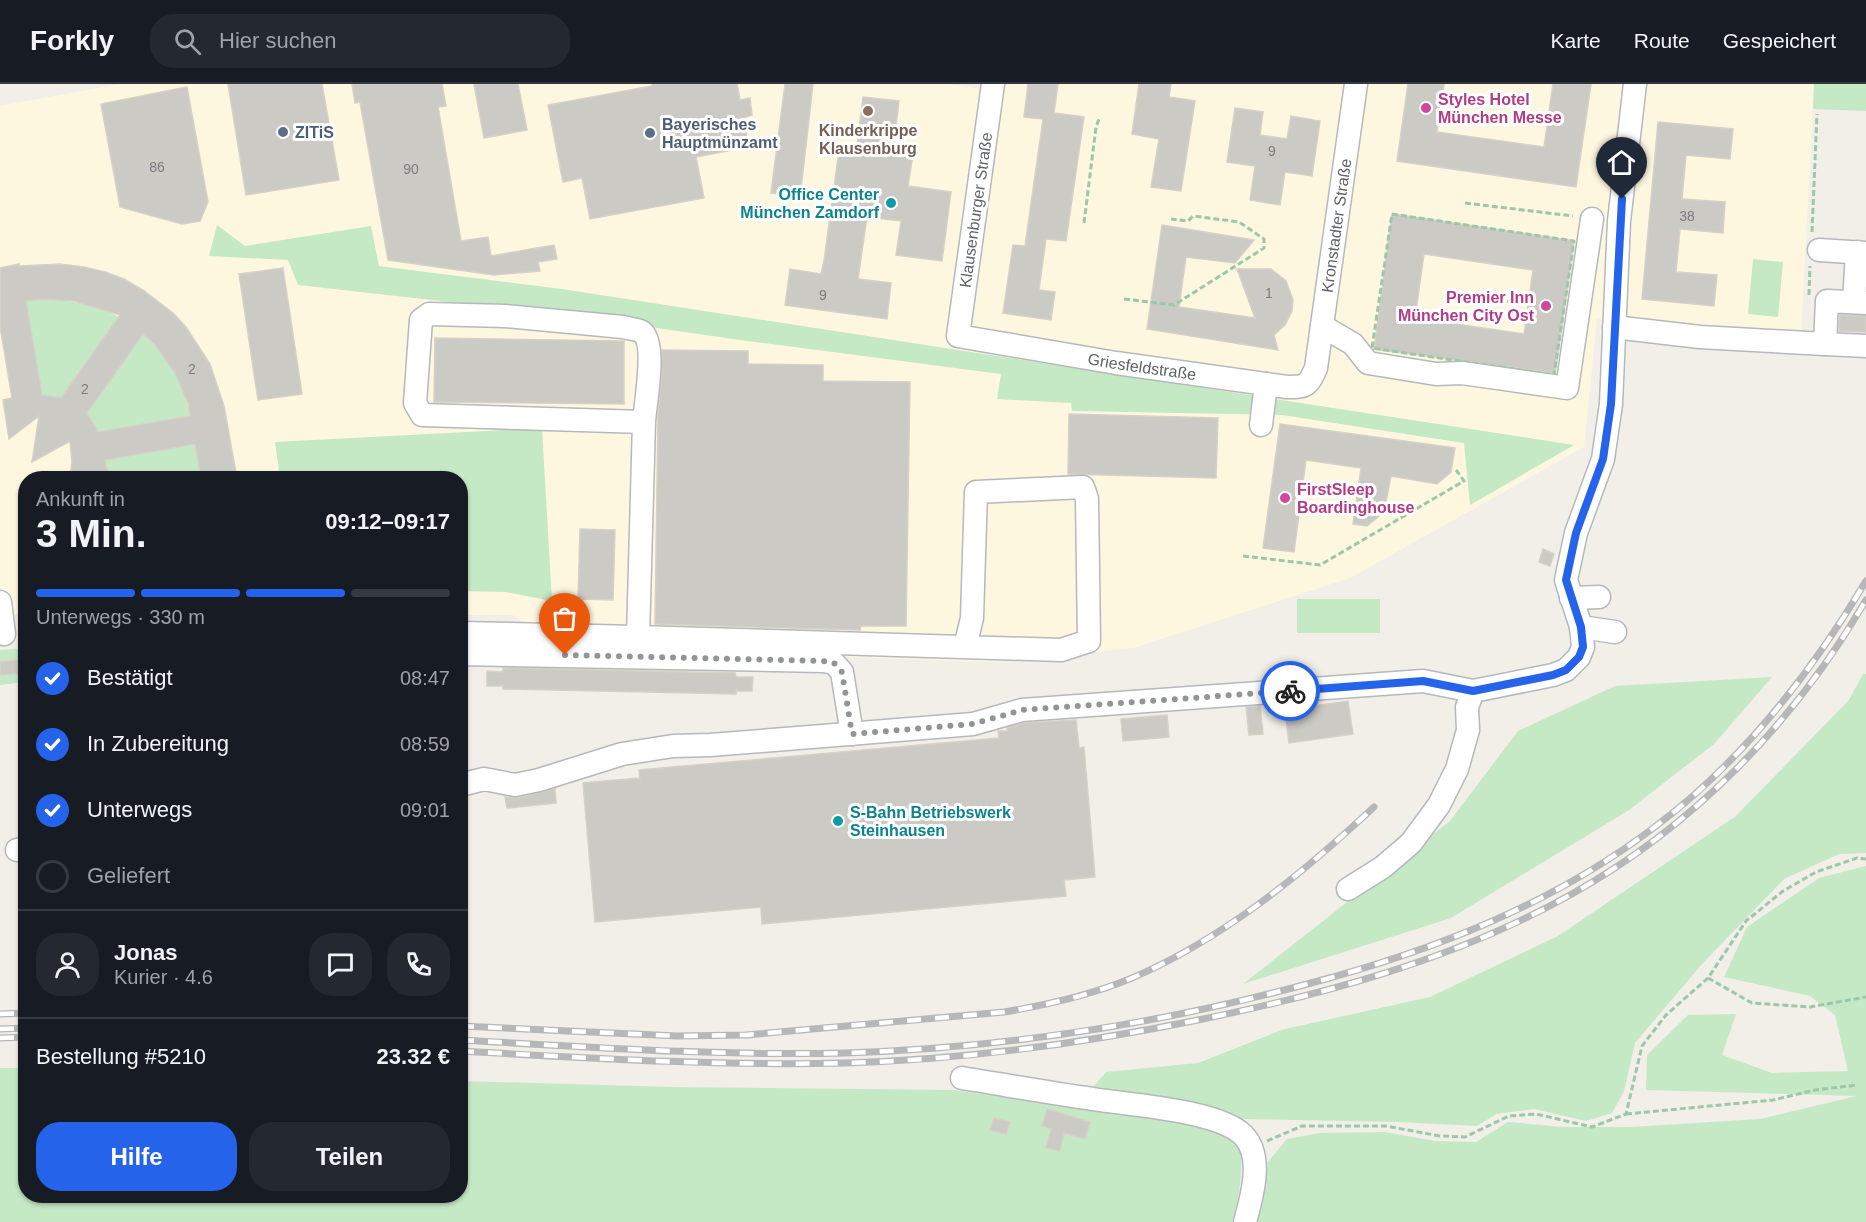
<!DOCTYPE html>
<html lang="de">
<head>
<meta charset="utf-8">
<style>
	:root { --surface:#171b24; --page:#242831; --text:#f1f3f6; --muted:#9ea1a6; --line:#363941; --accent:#2563eb }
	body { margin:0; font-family:Helvetica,sans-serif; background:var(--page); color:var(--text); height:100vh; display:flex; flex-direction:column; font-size:22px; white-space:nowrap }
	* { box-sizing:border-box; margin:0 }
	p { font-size:20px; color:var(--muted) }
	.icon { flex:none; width:33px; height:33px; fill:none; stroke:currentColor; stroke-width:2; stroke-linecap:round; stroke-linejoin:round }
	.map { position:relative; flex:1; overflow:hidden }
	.details { position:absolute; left:18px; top:387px; width:450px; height:732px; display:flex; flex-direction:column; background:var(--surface); border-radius:24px; box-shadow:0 2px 4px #0004 }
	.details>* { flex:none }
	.pin { position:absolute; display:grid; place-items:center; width:51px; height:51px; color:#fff; margin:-62px -26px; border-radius:50% 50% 50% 0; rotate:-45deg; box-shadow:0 0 6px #0007 }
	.pin .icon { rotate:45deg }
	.courier { position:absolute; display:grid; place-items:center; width:60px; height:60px; margin:-30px; border:4px solid #2563eb; border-radius:50%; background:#fff; color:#222; box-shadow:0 2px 8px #0007 }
	.headline em { font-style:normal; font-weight:700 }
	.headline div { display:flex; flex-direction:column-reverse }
	.headline { display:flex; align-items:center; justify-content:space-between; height:102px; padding:0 18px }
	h1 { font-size:39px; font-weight:700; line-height:45px }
	.bar { display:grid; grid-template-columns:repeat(4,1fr); gap:9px 6px; align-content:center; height:72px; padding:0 18px }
	.bar i { height:8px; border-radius:4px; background:var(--line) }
	.bar .selected { background:var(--accent) }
	.bar p { grid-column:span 4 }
	.line { display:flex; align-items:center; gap:15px; padding:0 18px; border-top:2px solid var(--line) }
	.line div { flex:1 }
	.round { display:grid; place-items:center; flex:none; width:63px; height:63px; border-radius:24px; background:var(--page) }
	ol { padding:0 18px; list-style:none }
	li { display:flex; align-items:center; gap:18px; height:66px }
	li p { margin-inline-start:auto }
	li .icon { padding:6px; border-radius:50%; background:var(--accent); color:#fff; stroke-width:4 }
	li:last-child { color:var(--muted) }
	li i { width:33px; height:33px; border:3px solid var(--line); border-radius:50% }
	.action { display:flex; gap:12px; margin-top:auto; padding:12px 18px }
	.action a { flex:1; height:69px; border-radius:24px; background:var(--accent); color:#fff; font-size:24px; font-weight:700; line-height:69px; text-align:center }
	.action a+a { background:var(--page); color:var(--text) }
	header { display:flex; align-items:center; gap:36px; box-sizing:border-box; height:84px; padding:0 30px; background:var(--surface); border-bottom:2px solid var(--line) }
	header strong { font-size:28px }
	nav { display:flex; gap:33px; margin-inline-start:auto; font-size:21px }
	.search { width:420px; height:54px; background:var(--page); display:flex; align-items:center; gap:15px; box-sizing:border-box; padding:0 21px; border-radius:24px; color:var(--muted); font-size:22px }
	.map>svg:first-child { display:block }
	.commercial { fill:#fef7e0 }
	.green { fill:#c5e8c5 }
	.building { fill:#cccac5; stroke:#d6d1c6; stroke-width:1.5; fill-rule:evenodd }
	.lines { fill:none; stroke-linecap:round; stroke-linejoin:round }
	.minor-casing { stroke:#b5b8bc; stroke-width:25 }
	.path { stroke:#9cc7a9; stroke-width:3; stroke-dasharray:6 3; stroke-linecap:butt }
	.minor { stroke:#fff; stroke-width:22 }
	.rail-casing { stroke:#b6b7b8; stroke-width:7 }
	.rail { stroke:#fff; stroke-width:4.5; stroke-dasharray:14; stroke-linecap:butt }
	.done { stroke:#929495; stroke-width:6; stroke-dasharray:0 10.8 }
	.route { stroke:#2563eb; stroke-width:8 }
	.hotel-dot { fill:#d1479c; stroke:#fff; stroke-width:2 }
	.education-dot { fill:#8d6e63; stroke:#fff; stroke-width:2 }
	.service-dot { fill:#5c6f8a; stroke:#fff; stroke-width:2 }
	.culture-dot { fill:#0f9aa8; stroke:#fff; stroke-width:2 }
	.labels { text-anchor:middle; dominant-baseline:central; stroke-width:6; stroke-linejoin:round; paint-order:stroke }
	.number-label { font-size:14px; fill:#7a7d7f }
	.hotel-label { font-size:16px; font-weight:bold; fill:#b23c85; stroke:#fff; text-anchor:start }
	.service-label { font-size:16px; font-weight:bold; fill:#4e5e75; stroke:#fff; text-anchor:start }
	.education-label { font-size:16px; font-weight:bold; fill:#785e54; stroke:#fff }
	.culture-label { font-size:16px; font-weight:bold; fill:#0d838f; stroke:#fff; text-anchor:end }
	.street-label { font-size:16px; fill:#5f6368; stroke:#fff }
</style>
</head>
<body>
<header>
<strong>Forkly</strong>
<div class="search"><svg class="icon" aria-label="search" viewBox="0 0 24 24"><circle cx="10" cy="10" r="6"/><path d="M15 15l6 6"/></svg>Hier suchen</div>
<nav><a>Karte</a><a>Route</a><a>Gespeichert</a></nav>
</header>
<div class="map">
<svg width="1866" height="1138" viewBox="0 0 1866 1138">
	<rect width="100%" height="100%" fill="#f1efe8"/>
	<path class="commercial" d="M120,0h829l32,5 1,-5h832l-13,252 -204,-17 -13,128 -234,131 -217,70 -131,14 -443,-14 -46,-33h-52l-1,-137h-434l-1,136h-13l-12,3v-511z"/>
	<g class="green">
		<path d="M1814,0h52v27l-53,-2z"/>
		<path d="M217,141l28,21 126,-20 8,40 183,23 1012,156 -104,60 -6,-62 -182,-28 -210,-4 -1,-8 -74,-4 4,-25 -261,-34 -174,-25 -268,-30 -10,-25 -79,-4z"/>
		<path d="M1753,175l30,3 -5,55 -30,-3z"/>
		<path d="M43,215c27,1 51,5 76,18l-58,81 -19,-3 -16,-94z"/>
		<path d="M143,250c24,22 41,49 47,82l-93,16 -11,-18z"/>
		<path d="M542,344l10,173 -47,-9 -44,-1 -1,-113h-180l-5,-36z"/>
		<path d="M195,360l6,34h-92l-4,-18z"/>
		<rect x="1297" y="515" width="83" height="34"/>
		<path d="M25,564v34l-25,3v-35z"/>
		<path d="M1863,590h3v179l-27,1 -55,25 -82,85 -67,79 -11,48 -12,22 -26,8 -52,-12 -38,5 -19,12 -79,-4 -155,-3 -154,-27 17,-20 92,-9 87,-34 145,-32 128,-61 178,-120 113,-116z"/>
		<path d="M1772,593l-58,67 -85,66 -178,108 -208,66 207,-163 68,-90 97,-45z"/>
		<path d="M1866,782v356h-611l10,-34 3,-26 19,-23 32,-6 66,-1 50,9 41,1 32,-20 56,5h67l129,-8 97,-23 -211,-6 1,-35 41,-40 48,-1 -14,41 50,18 76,-2 -13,-56 -25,-19 -86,-19 23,-50 72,-49z"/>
		<path d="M0,984h25l1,128h434l1,-115 212,6 281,3 224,32 42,10 21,17c1,26 -1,48 -9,73h-1232z"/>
	</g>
	<g class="building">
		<path d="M228,0h94l17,96 -93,15z"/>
		<path d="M352,0h90l4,22 -8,1 23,134 27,-4 3,19 63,-11 3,14 -19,3 2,9 -46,4 -106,-15 -28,-158 -5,1z"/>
		<path d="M474,0h44l9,46 -43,8z"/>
		<path d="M652,0h85l3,16 10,-2 2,17 -9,3 6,29 -53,10 8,41 -114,21 -8,-41 -19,4 -15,-77 104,-19z"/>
		<path d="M785,0h28l-13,114 -29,-5z"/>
		<path d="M1028,0h30l-4,29 30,4 -18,124 -20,-2 -7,51 16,2 -4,28 -48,-7 10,-68 12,1 18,-127 -19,-2z"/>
		<path d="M1139,0h32l-2,13 26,4 -14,90 -30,-4 8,-48 -27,-5z"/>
		<path d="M1408,0h36l-7,48 107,15 9,-63h38l-15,103 -179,-26z"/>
		<path d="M187,3l21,115 -8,19 -18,3 -62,-17 -19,-103z"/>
		<path d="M863,13l36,4 -6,51 20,3 -5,31 43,6 -9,69 -46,-6 5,-34 -34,-4 -9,62 33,4 -4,36 -102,-14 5,-36 31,5 3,-13 16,-118 17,3z"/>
		<path d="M1235,24l28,4 -3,23 27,4 4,-23 29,5 -8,55 -27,-4 -5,33 -30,-5 5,-34 -28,-4z"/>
		<path d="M1658,38l75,7 -3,30 -44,-4 -4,44 43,3 -2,31 -43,-4 -4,43 41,3 -3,31 -72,-7z"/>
		<path d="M1392,130l182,27 -19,132 -181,-24zM1424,170l109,16 -9,64 -109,-16z"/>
		<path d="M1162,141l92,15 -19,23 -49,-6 -7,50 76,11 -18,-49h34l15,12 7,19 -1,11 -7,14 -11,10 4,15 -131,-21z"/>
		<path d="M19,180v2l41,-2 24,3 21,5 19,7 19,11 30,23 13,14 24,37 14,42 13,72h-36l-6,-34 -90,16 4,18h-39l2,-16 -2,-21 -38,21 7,-46 -30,23 -6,-39 9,-2 -12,-72v-58zM43,215l31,2 46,14 -59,83 -19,-3 -16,-94zM143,250l12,11 20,28 13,30 2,13 -92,16 -11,-19z"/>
		<path d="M283,184l19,126 -44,6 -19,-126z"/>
		<path d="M1840,231l26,1v16l-27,-1z"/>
		<path d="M435,254l189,3v63l-190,-2z"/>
		<path d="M662,266l86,1v13l75,1v16l87,1 -4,244h-45l-1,4 -205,-6 3,-209 4,-40z"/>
		<path d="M1069,330l149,4 -2,60 -148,-4z"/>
		<path d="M1280,340l175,24 -4,24 -14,12 -46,-8 -7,36 -17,14 -14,-2 8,-56 -55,-8 -12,92 -31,-4z"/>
		<path d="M580,445l35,1 -2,70 -35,-1z"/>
		<path d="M1543,465l11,5 -4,12 -11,-4z"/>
		<path d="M26,575v14l-26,2v-13z"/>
		<path d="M503,584l232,5 1,4h17l-1,14h-16v3l-233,-5v-3h-16v-15l16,1z"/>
		<path d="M1348,617l5,33 -64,9 -4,-33z"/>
		<path d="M1260,622l3,28 -14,1 -3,-28z"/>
		<path d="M1167,631l2,22 -46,4 -2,-22z"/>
		<path d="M1076,636l3,28 5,-1 11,130 -31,3 2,16 -304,28 -1,-17 -166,15 -12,-139 57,-5 -1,-8 360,-32 -1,-7h9v-3l17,-5z"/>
		<path d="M555,705l1,14 -49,5 -2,-11 13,1z"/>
		<path d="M1047,1025l43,13 -5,17 -21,-6 -4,18 -14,-3 5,-19 -9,-3z"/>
		<path d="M994,1034l16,4 -4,12 -16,-4z"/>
	</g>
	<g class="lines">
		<defs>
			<g id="minor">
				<path id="s1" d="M993,0l-35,252 158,27 171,24c20,0 21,-1 29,-19l40,-284"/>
				<path d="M1819,166l47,3"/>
				<path d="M1854,218l3,-50"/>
				<path d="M1322,242l31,18 15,19 68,11 26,-1 105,15 25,-169"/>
				<path d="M1614,243l86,10 125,7 2,-43 39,2"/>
				<path d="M1825,260l41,2"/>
				<path d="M1261,341l5,-41"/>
				<path d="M1571,514l28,-1"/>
				<path d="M0,518l4,32"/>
				<path d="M1581,543l34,5"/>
				<path d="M460,549l178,4 423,13 28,-9 -2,-142 -4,-12 -107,5 -4,126 -7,29"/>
				<path d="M638,553l6,-215 -222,-7 -7,-12 6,-83 8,-6 76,2 118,11c6,2 15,2 19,5 15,12 3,72 2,90"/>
				<path d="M460,570l363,7 11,2 8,9 10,62"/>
				<path d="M460,701l24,-6 31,6 24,-5 83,-26 51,-8 37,-1 263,-21 49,-14 401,-29 50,10 80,-16 13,-5 13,-13 4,-10 -2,-20 -15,-47 10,-47 27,-74 8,-55 8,-183 16,-137"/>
				<path d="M17,766l9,-2"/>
				<path d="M1348,805l35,-22 28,-24 28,-38 18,-36 11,-39 -1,-23 6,-16"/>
				<path d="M962,994c44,7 87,15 131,21 36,6 125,11 150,36 21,21 9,61 2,87"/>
			</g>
		</defs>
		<use href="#minor" class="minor-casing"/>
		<g class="path">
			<path d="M1465,119l108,13"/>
			<path d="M1392,130l182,27 -20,134 -182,-27z"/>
			<path d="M1084,139l12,-96 3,-8"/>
			<path d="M1812,148l5,-118"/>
			<path d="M1809,211l1,-29"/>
			<path d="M1124,215l50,6 90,-57v-9l-25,-17 -46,-6 -5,5 -17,-2"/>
			<path d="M1507,217l21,2"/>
			<path d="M1243,472l77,9 144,-84 -8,-11"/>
			<path d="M1708,894l44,25 58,4 56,-10"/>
			<path d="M1626,1030l147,-14 42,-10 42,-5"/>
			<path d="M1267,1057l35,-15h84l54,10 25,1 44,-21 27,-2 56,13 34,-13 16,-68 24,-31 42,-37 38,-57 37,-30 33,-19 41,-14 9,1"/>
		</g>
		<use href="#minor" class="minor"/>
		<defs>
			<g id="rail">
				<path d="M0,930l26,-1"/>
				<path d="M460,942l218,10 68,-1 258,-23c43,-7 87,-17 128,-34 91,-39 170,-104 242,-171"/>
				<path d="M0,945l26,-1"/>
				<path d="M0,954l26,-1"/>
				<path d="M460,956c129,7 257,16 385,13 157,-5 315,-29 466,-70 121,-32 240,-78 341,-154 89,-66 158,-154 214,-248"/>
				<path d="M460,967c128,7 256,15 384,12 117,-3 234,-19 349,-42 129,-26 261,-61 377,-126 123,-68 225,-173 296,-295"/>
			</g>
		</defs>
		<use href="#rail" class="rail-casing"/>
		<use href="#rail" class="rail"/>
	</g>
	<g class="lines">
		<path class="done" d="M565,571l258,6 11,2 8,9 10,62 121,-10 49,-14 268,-19"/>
		<path class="route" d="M1290,607l133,-10 50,10 80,-16 13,-5 13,-13 4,-10 -2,-20 -15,-47 10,-47 27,-74 8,-55 11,-205"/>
	</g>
	<g class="hotel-dot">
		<circle cx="1426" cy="24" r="6"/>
		<circle cx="1546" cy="222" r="6"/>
		<circle cx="1285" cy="414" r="6"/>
	</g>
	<circle class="education-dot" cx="868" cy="27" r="6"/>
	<g class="service-dot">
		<circle cx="283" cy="48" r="6"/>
		<circle cx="650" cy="49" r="6"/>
	</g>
	<g class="culture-dot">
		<circle cx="891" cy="119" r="6"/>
		<circle cx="838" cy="737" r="6"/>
	</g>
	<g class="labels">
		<g class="number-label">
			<text x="1272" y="67">9</text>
			<text x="157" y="83">86</text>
			<text x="411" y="85">90</text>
			<text x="1687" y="132">38</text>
			<text x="1269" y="209">1</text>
			<text x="823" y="211">9</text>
			<text x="192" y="285">2</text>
			<text x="85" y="305">2</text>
		</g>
		<g class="hotel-label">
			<text x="1438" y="15">Styles Hotel<tspan x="1438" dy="18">München Messe</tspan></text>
			<text x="1534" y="213" text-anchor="end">Premier Inn<tspan x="1534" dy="18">München City Ost</tspan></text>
			<text x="1297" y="405">FirstSleep<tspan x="1297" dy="18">Boardinghouse</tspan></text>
		</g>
		<g class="service-label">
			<text x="662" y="40">Bayerisches<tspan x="662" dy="18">Hauptmünzamt</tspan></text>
			<text x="295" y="48">ZITiS</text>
		</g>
		<g class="education-label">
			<text x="868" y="46">Kinderkrippe<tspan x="868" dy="18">Klausenburg</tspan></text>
		</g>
		<g class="culture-label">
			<text x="879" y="110">Office Center<tspan x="879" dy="18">München Zamdorf</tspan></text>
			<text x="850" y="728" text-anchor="start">S-Bahn Betriebswerk<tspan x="850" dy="18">Steinhausen</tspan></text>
		</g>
		<g class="street-label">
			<text transform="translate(976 126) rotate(-82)">Klausenburger Straße</text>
			<text stroke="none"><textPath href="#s1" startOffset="770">Kronstadter Straße</textPath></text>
			<text stroke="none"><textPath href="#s1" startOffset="441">Griesfeldstraße</textPath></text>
		</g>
	</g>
</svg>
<div class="pin" style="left:565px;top:571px;background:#ea580c"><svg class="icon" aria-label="bag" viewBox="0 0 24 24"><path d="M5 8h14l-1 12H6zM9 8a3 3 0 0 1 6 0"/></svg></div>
<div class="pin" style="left:1622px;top:115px;background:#1f2937"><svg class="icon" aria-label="home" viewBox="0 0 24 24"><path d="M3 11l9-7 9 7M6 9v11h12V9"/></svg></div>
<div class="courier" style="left:1290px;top:607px"><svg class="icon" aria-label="bike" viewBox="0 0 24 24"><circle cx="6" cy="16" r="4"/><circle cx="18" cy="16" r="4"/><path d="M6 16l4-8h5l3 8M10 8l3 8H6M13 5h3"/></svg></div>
<section class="details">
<div class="headline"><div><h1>3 Min.</h1><p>Ankunft in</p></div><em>09:12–09:17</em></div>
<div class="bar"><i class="selected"></i><i class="selected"></i><i class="selected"></i><i></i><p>Unterwegs · 330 m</p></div>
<ol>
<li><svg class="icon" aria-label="check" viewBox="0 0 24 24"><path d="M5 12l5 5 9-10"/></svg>Bestätigt<p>08:47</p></li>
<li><svg class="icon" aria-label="check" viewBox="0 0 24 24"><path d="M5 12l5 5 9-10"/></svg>In Zubereitung<p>08:59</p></li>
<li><svg class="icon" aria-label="check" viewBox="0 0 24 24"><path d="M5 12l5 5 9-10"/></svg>Unterwegs<p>09:01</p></li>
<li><i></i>Geliefert</li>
</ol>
<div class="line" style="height:108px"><a class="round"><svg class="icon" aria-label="person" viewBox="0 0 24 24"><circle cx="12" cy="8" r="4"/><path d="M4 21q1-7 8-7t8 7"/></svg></a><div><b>Jonas</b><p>Kurier · 4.6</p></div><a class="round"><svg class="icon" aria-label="chat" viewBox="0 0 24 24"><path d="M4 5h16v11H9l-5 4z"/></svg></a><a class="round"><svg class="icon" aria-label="phone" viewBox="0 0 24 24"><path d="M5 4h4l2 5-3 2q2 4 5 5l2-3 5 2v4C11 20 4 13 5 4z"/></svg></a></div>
<div class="line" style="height:78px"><div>Bestellung #5210</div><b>23.32 €</b></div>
<div class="action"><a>Hilfe</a><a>Teilen</a></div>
</section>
</div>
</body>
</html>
